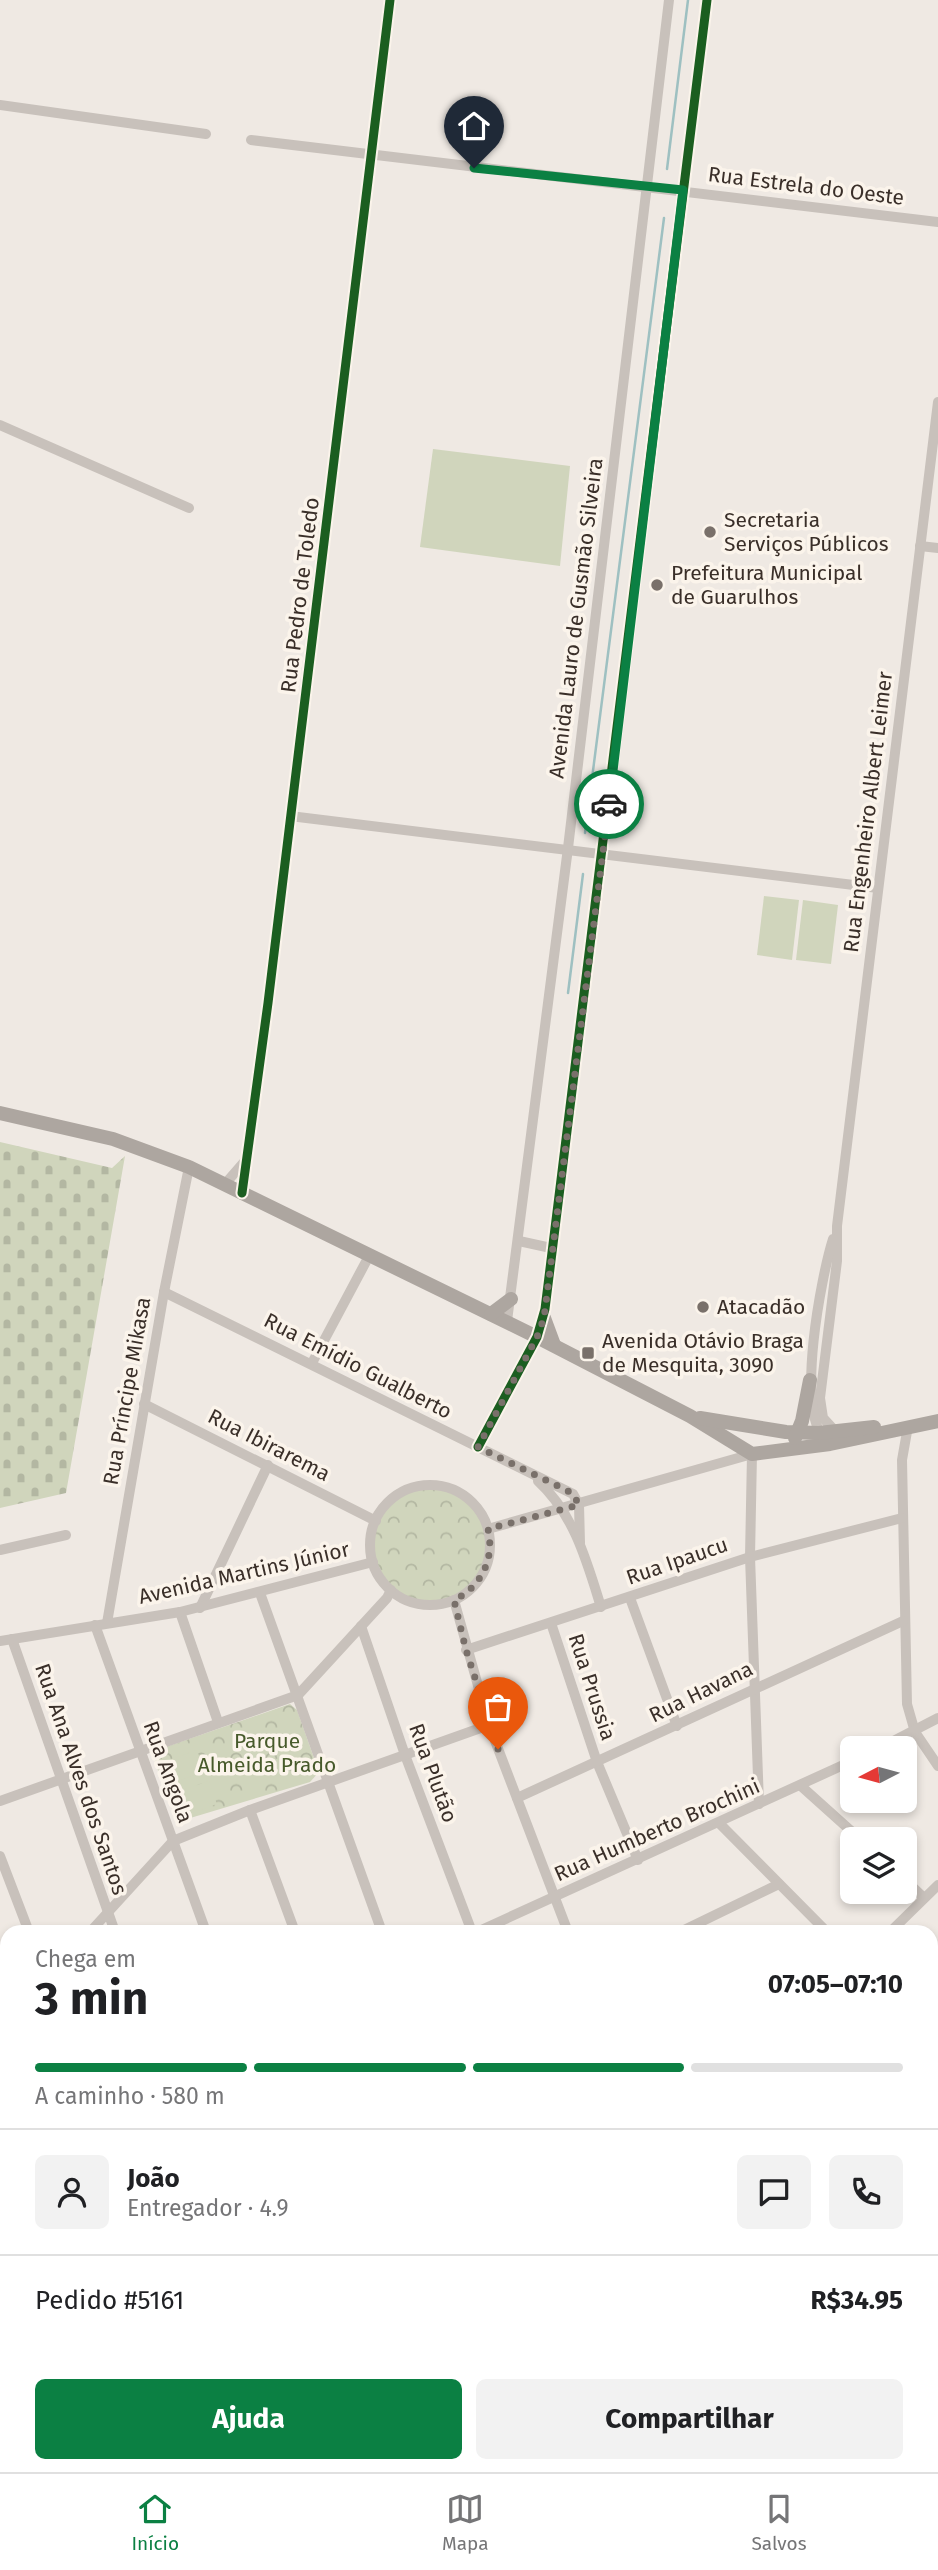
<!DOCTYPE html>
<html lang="pt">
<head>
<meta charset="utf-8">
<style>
	:root { --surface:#fff; --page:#f2f2f2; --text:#202124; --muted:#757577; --line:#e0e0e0; --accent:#0b8043 }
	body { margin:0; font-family:"Fira Sans",sans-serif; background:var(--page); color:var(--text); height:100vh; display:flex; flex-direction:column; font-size:26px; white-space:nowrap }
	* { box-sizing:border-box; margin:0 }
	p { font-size:23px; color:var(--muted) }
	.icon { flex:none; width:38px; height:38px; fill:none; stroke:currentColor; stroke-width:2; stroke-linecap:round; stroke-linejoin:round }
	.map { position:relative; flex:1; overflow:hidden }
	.sheet { position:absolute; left:0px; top:1925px; width:938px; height:548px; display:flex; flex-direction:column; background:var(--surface); border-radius:21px 21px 0 0; box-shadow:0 4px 10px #0003 }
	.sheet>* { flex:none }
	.needle { width:46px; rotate:264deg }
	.tools { position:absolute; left:840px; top:1736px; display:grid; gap:14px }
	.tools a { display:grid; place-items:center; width:77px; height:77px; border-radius:10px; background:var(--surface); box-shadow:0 4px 10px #0003; font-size:35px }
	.pin { position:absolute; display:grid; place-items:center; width:60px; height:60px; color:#fff; margin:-72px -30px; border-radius:50% 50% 50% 0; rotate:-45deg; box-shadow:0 0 7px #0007 }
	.pin .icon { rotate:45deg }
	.courier { position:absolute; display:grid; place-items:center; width:70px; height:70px; margin:-35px; border:5px solid #0b8043; border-radius:50%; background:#fff; color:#222; box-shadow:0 2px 9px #0007 }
	.head em { font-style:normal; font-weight:700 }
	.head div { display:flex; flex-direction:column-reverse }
	.head { display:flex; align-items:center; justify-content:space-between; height:119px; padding:0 35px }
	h1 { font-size:46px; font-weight:700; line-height:52px }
	.bar { display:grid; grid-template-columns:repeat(4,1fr); gap:10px 7px; align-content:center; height:84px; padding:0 35px }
	.bar i { height:9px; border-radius:5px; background:var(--line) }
	.bar .on { background:var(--accent) }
	.bar p { grid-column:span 4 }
	.line { display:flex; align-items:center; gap:18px; padding:0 35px; border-top:2px solid var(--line) }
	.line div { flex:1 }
	.round { display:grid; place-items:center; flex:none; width:74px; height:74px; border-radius:10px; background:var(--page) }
	.cta { display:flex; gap:14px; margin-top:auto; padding:14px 35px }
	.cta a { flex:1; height:80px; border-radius:10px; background:var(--accent); color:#fff; font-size:28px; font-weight:700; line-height:80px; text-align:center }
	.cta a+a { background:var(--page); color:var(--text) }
	.dock { display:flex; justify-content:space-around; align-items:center; height:98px; border-top:2px solid var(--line); background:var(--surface); font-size:19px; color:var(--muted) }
	.dock a { display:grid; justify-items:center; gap:4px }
	.dock .on { color:var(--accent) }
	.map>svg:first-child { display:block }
	.cemetery { fill:url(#cemetery-stones) }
	.park { fill:url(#park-crowns) }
	.pitch { fill:#d0d5bc }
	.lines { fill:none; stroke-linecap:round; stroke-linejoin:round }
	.stream { stroke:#9ec0c1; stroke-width:2.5 }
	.minor { stroke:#c8c1bb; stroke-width:10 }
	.major { stroke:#ada6a0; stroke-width:14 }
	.cycleway-casing { stroke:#fbf4eb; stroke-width:13 }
	.cycleway { stroke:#1b5e20; stroke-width:9 }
	.done { stroke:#79706a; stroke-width:7; stroke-dasharray:0 12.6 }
	.route { stroke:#0b8043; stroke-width:9 }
	.poi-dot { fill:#79706a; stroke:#fbf4eb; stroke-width:2.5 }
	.labels { text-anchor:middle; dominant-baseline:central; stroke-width:7; stroke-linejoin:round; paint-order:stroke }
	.street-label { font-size:21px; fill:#3a2f29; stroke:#fbf4eb }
	.poi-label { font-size:21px; fill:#3a2f29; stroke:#fbf4eb; text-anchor:start }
	.park-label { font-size:21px; fill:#475a2b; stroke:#fbf4eb }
</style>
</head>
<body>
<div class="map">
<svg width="938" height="2472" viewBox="0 0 938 2472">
	<defs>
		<pattern id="cemetery-stones" width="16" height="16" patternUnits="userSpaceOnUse" patternTransform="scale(1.75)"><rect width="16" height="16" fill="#d0d5bc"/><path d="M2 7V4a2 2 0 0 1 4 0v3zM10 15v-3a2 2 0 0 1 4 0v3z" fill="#b3b7a2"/></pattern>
		<pattern id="park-crowns" width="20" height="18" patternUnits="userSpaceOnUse" patternTransform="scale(1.75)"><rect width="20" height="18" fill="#d0d5bc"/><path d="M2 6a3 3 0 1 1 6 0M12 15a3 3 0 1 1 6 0" fill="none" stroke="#b3b7a2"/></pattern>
	</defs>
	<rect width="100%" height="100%" fill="#efe9e3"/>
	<path class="cemetery" d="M0,1142l112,26 13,-12 -59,337 -66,15z"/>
	<g class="park">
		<circle cx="430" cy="1545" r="59"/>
		<path d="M290,1704l7,6 22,62 -9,10 -133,40 -22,-60 2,-12z"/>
	</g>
	<g class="pitch">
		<path d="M433,449l137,17 -10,100 -140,-19z"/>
		<path d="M764,896l35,4 -7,60 -35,-5z"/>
		<path d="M803,900l35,5 -7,59 -35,-4z"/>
		<path d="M197,1750l8,21 -35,13 -7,-22z"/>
		<path d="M209,1781l8,23 -38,13 -8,-23z"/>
		<path d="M938,2394v78h-56l5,-6h44v-62z"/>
	</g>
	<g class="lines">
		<g class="stream">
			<path d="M667,169l21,-169"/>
			<path d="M585,833l79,-615"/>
			<path d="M568,993l15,-119"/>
		</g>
		<g class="minor">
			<path d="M0,105l206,29"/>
			<path d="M251,140l687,82"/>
			<path d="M0,425l189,83"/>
			<path d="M920,546l18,2"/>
			<path d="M290,816l588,72"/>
			<path d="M225,1184l20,-23"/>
			<path d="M242,1193l26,-190 122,-1003"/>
			<path d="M519,1241l32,7"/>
			<path d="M164,1292l409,202 6,11 1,38"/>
			<path d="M507,1321l61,-473 101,-848"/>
			<path d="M312,1363l57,-107"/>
			<path d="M144,1404l232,117"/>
			<path d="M908,1426l-6,34 5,244 8,28 23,34"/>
			<path d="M835,1431l-12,-13 -3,-20 17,-137v-35l101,-824"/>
			<path d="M824,1438c-28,-30 -3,-161 9,-199"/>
			<path d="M478,1447l59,-110 8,-28 162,-1309"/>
			<path d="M538,1481c36,33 49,81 63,126"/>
			<circle cx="430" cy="1545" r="60"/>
			<path d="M488,1529l264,-75 -2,103 9,247"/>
			<path d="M0,1550l66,-15"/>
			<path d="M260,1593l122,339"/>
			<path d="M630,1598l47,128"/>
			<path d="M454,1600l35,125 79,207"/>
			<path d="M200,1608l68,-143"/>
			<path d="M180,1612l38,110"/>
			<path d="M107,1623l57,-331 25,-125"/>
			<path d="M551,1623l46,139 41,98"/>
			<path d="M95,1625l111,307"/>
			<path d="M361,1626l44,129 67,177"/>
			<path d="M12,1639l103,293"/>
			<path d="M0,1641l180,-29 193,-50"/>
			<path d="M466,1650l284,-93 152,-39"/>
			<path d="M880,1748l58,-30"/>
			<path d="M801,1786l59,53"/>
			<path d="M517,1798l386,-177"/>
			<path d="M0,1801l298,-106 89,-97 4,-8"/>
			<path d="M250,1810l45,122"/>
			<path d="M719,1823l108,109"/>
			<path d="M0,1856l29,76"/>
			<path d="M905,1880l19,18"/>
			<path d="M90,1932l83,-91 77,-31 239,-85"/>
			<path d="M477,1932l375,-171"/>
			<path d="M680,1932l99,-48"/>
			<path d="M890,1932l48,-47"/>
			<path d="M931,2012l7,-7"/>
			<path d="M0,2033l7,-8"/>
			<path d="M931,2033l7,8"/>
			<path d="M0,2130l7,-1"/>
			<path d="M931,2149l7,7"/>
			<path d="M0,2174l7,19"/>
			<path d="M931,2175l7,-6"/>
			<path d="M931,2189l7,3"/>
			<path d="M931,2275l7,3"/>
			<path d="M0,2289l7,-2"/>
			<path d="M931,2384l7,-9"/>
			<path d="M0,2414l7,-3"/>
			<path d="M0,2429l7,20"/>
			<path d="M252,2466l2,6"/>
			<path d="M467,2466l16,5"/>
			<path d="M523,2466l11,6"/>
			<path d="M824,2466l13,6"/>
			<path d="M0,2471l13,-5"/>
			<path d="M128,2472l17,-6"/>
			<path d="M362,2472l1,-6"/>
			<path d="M615,2472l2,-6"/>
			<path d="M870,2472l5,-6"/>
		</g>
		<g class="major">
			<path d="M0,1113l113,26 76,28 348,170 153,79 62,38 78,-10 108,-23"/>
			<path d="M491,1314l20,-15"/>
			<path d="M544,1318l10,27"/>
			<path d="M700,1418l86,14 33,1 55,-6"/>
			<path d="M795,1438l7,-17 8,-41"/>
		</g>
		<defs>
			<g id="cycleway">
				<path d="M242,1193l26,-190 122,-1003"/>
				<path d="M478,1447l59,-110 8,-28 162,-1309"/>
			</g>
		</defs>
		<use href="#cycleway" class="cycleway-casing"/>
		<use href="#cycleway" class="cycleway"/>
	</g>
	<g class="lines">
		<path class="done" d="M498,1749l-32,-99 -12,-50c27,-13 41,-41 34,-71l91,-24 -6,-11 -7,-4 -88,-43 59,-110 7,-19 65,-514"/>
		<path class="route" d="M474,168l209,22 -74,614"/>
	</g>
	<g class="poi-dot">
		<circle cx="710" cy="532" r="7"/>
		<circle cx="657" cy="585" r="7"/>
		<circle cx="703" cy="1307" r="7"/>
		<rect x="581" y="1346" width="14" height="14" rx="3.5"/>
	</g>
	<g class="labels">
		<g class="street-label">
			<text transform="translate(806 186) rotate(7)">Rua Estrela do Oeste</text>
			<text transform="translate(300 595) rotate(-83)">Rua Pedro de Toledo</text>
			<text transform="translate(576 618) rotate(-83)">Avenida Lauro de Gusmão Silveira</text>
			<text transform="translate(868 812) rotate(-83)">Rua Engenheiro Albert Leimer</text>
			<text transform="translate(358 1366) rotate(27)">Rua Emídio Gualberto</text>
			<text transform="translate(127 1391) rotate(-80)">Rua Príncipe Mikasa</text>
			<text transform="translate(269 1445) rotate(27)">Rua Ibirarema</text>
			<text transform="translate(677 1561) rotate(-19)">Rua Ipaucu</text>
			<text transform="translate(244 1573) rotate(-13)">Avenida Martins Júnior</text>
			<text transform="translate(592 1687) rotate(72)">Rua Prussia</text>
			<text transform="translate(701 1692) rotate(-26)">Rua Havana</text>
			<text transform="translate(168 1772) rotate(70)">Rua Angola</text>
			<text transform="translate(433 1773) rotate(70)">Rua Plutão</text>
			<text transform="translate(81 1779) rotate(71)">Rua Ana Alves dos Santos</text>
			<text transform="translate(657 1830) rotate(-24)">Rua Humberto Brochini</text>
		</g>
		<g class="poi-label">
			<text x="724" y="520">Secretaria<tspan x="724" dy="24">Serviços Públicos</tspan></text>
			<text x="671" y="573">Prefeitura Municipal<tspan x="671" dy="24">de Guarulhos</tspan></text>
			<text x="717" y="1307">Atacadão</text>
			<text x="602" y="1341">Avenida Otávio Braga<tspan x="602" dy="24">de Mesquita, 3090</tspan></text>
		</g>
		<g class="park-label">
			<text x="267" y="1741">Parque<tspan x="267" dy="24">Almeida Prado</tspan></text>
		</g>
	</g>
</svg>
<div class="tools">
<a><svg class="needle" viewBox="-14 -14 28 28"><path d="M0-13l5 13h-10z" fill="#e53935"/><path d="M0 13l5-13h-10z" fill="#757577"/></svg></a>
<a><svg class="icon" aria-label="layers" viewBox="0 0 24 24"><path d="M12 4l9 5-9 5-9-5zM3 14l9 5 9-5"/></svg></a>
</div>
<div class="pin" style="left:498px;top:1749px;background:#ea580c"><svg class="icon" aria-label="bag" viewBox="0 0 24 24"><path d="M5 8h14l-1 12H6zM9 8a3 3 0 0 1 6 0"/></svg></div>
<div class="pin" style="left:474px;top:168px;background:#1f2937"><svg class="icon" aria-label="home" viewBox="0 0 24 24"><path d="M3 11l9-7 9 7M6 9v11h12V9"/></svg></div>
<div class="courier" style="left:609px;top:804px"><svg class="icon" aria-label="car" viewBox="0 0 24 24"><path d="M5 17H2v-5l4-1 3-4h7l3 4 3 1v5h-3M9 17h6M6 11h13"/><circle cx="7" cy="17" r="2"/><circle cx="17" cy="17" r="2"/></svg></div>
<section class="sheet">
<div class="head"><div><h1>3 min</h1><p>Chega em</p></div><em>07:05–07:10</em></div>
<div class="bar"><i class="on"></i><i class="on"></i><i class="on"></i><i></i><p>A caminho · 580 m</p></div>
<div class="line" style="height:126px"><a class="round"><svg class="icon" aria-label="person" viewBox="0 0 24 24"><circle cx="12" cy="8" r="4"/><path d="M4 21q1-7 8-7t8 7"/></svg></a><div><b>João</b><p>Entregador · 4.9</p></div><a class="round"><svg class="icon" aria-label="chat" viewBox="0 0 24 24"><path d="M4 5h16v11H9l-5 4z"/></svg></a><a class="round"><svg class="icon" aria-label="phone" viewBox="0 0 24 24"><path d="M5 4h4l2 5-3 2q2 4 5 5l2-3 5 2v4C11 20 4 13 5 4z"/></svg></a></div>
<div class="line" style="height:91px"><div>Pedido #5161</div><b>R$34.95</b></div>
<div class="cta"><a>Ajuda</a><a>Compartilhar</a></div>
</section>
</div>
<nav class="dock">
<a class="on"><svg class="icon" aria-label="home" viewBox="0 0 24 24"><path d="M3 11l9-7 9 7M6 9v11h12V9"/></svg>Início</a>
<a><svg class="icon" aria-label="map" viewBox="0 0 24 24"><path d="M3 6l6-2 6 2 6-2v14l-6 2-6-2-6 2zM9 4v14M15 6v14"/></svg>Mapa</a>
<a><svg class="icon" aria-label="saved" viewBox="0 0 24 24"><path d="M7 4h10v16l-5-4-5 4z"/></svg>Salvos</a>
</nav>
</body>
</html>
